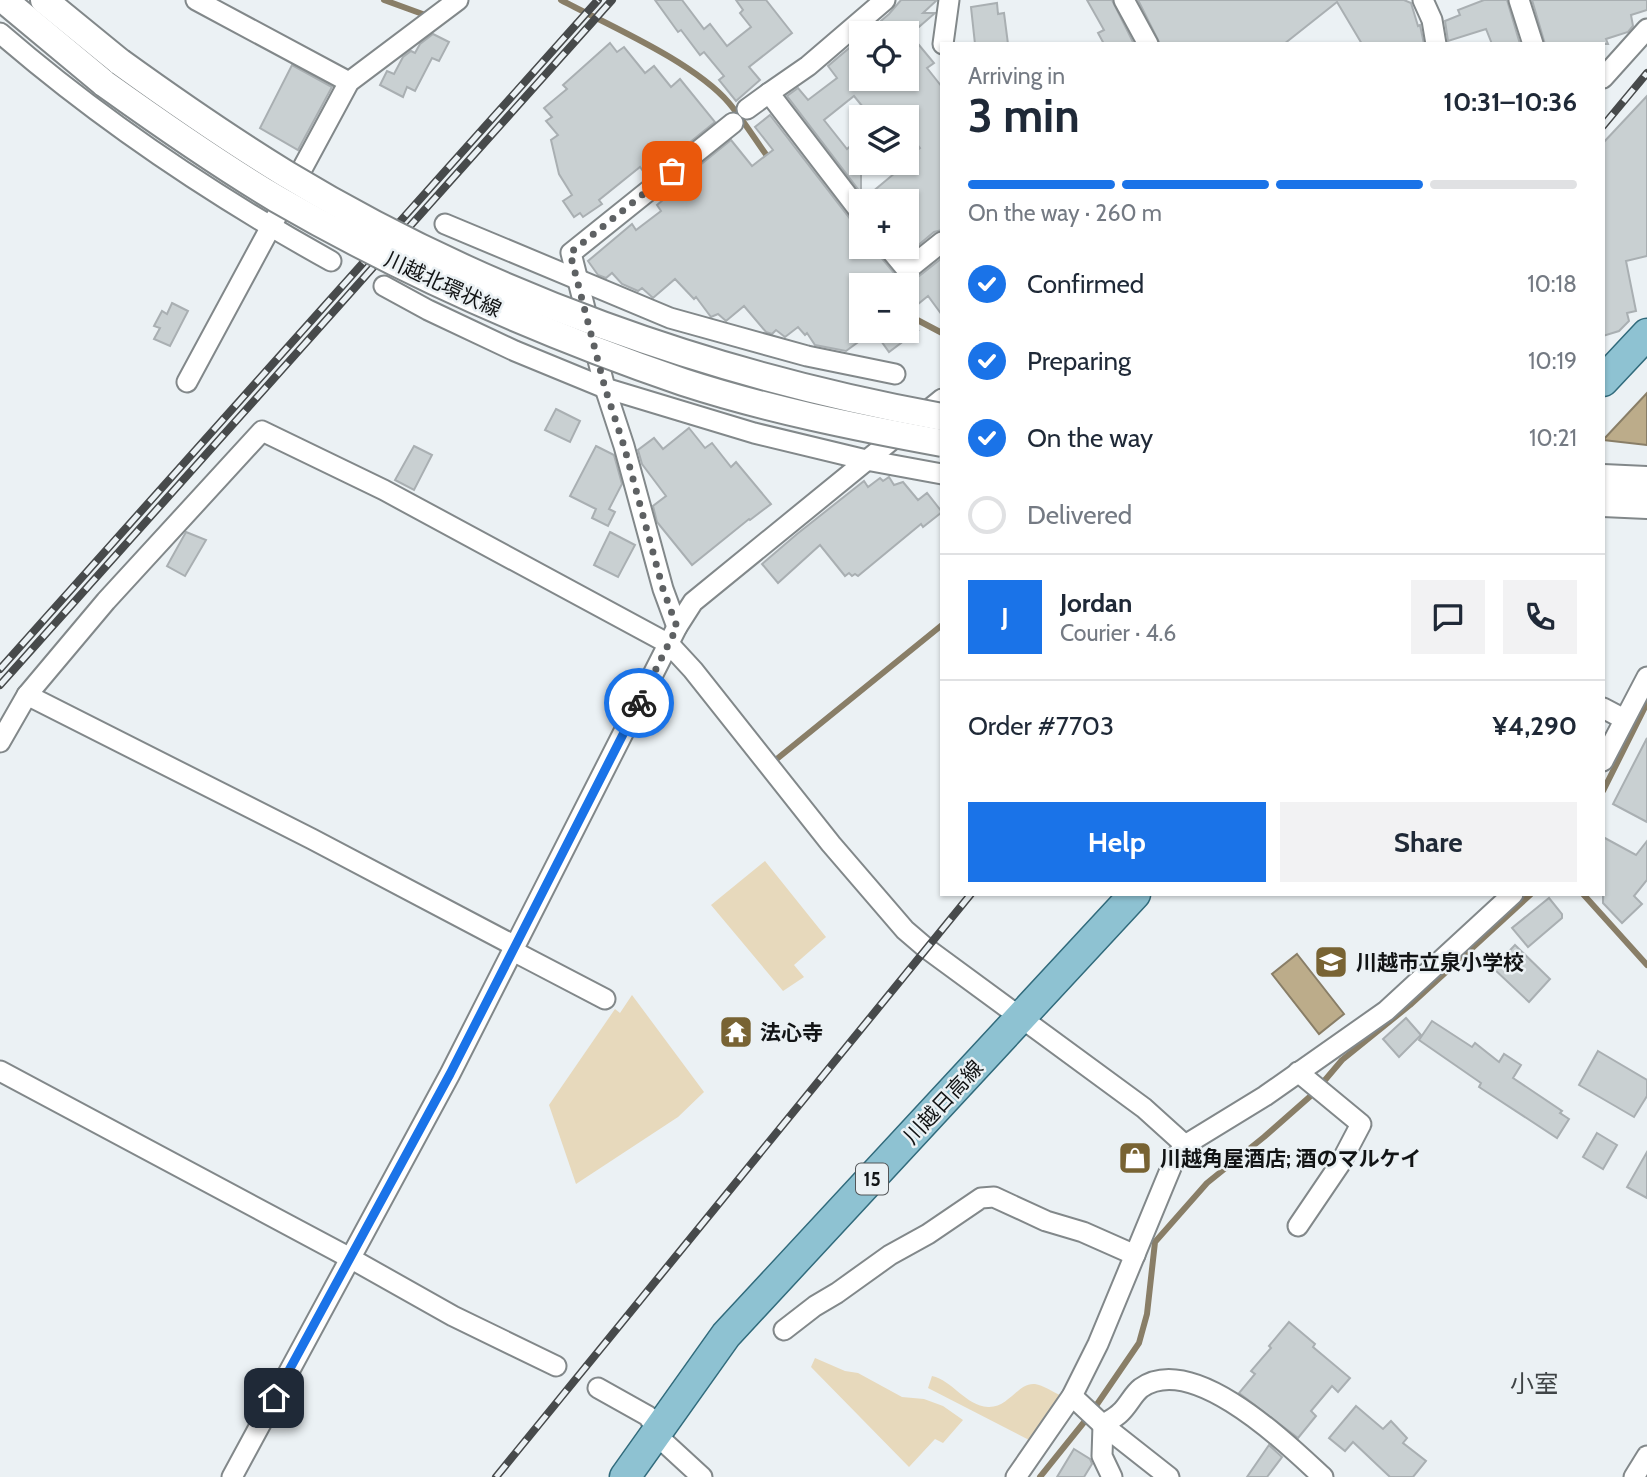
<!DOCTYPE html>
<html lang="en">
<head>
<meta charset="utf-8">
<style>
	:root { --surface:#fff; --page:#f2f2f3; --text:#1f2937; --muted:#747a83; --line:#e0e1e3; --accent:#1a73e8 }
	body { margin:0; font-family:Cabin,"Noto Sans JP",sans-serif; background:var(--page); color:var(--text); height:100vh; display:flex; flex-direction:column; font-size:26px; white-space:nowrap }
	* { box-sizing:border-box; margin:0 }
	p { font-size:23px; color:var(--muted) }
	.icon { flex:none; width:38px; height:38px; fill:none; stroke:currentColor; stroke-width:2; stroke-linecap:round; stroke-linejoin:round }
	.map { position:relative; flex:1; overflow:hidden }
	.panel { position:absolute; left:940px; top:42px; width:665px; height:854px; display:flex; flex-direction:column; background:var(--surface); border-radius:0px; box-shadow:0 2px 5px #0004 }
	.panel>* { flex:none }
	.controls { position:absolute; left:849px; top:21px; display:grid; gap:14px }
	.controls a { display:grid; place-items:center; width:70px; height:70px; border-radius:0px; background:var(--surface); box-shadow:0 2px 5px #0004; font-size:35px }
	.pin { position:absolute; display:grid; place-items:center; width:60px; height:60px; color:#fff; margin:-30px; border-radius:14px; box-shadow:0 4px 10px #0006 }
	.courier { position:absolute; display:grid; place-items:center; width:70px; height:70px; margin:-35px; border:5px solid #1a73e8; border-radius:50%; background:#fff; color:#222; box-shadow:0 2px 9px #0007 }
	.overview em { font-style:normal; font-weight:700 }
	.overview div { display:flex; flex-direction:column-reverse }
	.overview { display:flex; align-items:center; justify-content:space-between; height:119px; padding:0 28px }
	h1 { font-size:46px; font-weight:700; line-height:52px }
	.bar { display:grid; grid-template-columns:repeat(4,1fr); gap:10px 7px; align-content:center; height:84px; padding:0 28px }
	.bar i { height:9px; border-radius:5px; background:var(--line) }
	.bar .selected { background:var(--accent) }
	.bar p { grid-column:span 4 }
	.line { display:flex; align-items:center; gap:18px; padding:0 28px; border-top:2px solid var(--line) }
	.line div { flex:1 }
	.round { display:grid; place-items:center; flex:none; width:74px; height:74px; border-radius:0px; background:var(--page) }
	ol { padding:0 28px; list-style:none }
	li { display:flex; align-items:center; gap:21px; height:77px }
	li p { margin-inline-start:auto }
	li .icon { padding:7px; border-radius:50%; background:var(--accent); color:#fff; stroke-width:4 }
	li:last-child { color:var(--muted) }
	li i { width:38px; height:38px; border:4px solid var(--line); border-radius:50% }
	.primary-button { display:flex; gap:14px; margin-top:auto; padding:14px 28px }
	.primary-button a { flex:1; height:80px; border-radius:0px; background:var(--accent); color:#fff; font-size:28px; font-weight:700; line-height:80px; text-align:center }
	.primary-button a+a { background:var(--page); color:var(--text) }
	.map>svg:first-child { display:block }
	.green { fill:#e7d9bc }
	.water { fill:#bcac8a; stroke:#897e67; stroke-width:2 }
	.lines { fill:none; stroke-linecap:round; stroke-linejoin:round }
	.stream { stroke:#897e67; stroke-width:6 }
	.building { fill:#c9d0d2; stroke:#a9afb2; stroke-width:2 }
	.street-casing { stroke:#82888a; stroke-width:23 }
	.secondary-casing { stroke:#82888a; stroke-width:30 }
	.primary-casing { stroke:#316b7c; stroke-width:33 }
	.street { stroke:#fff; stroke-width:19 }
	.secondary { stroke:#fff; stroke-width:26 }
	.primary { stroke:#8ec2d2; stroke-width:30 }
	.rail-casing { stroke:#474a4b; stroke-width:8 }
	.rail { stroke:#ebf1f4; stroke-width:5; stroke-dasharray:16; stroke-linecap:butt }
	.secondary-bridge-casing { stroke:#82888a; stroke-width:30; stroke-linecap:butt }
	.secondary-bridge { stroke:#fff; stroke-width:26 }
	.done { stroke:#5e6163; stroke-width:7; stroke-dasharray:0 12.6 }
	.route { stroke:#1a73e8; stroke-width:9 }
	.labels { text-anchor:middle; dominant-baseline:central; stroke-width:5; stroke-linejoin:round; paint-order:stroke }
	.shield { fill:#ebf1f4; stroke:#535658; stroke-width:2 }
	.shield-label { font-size:19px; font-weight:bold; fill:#121415 }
	.street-label { font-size:21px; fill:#121415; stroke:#ebf1f4 }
	.poi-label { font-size:21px; font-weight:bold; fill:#121415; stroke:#ebf1f4; text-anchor:start }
	.quarter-label { font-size:24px; fill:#3f4446; stroke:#ebf1f4 }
</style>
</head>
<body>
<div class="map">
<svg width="1647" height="1477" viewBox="0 0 1647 1477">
	<rect width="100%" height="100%" fill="#ebf1f4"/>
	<g class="green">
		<path d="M765,861l61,76 -32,28 10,12 -21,14 -72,-86z"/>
		<path d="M632,995l72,97 -26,25 -102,67 -27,-79 66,-96 5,4z"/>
		<path d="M815,1358l30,13 13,2 44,24 22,2 19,7 20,14 -20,23 -8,-4 -26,28 -98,-100z"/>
		<path d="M932,1376c20,4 34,30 56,31 21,1 30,-25 47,-23 8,1 18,8 25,11l-29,46 -103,-53z"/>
	</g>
	<g class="water">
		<path d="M1647,393v52l-44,-5z"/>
		<path d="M1297,954l47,60 -25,20 -47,-60z"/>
	</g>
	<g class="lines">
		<g class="stream">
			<path d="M384,0l44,16 3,-2"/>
			<path d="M561,0c49,26 133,62 168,103 15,18 27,38 41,57"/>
			<path d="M906,314l36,19"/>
			<path d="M778,758l164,-133"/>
			<path d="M1603,791l44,-88"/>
			<path d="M1583,894l64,71"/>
			<path d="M1040,1477l49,-61 50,-73 8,-29 8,-72 52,-59 57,-46 50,-44 28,-33 68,-55 121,-111"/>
		</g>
	</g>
	<g class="building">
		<path d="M655,0h27l22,29 6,-5 17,22 24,-19 -11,-14 3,-3 -7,-10h30l26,33 -43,34 11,13 -24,21 -17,-21 5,-4 -20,-24 -4,3 -19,-25 -3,2z"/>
		<path d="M901,0h36l-14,13h12l-23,20h-3l25,30 -7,5 15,19v143l-8,2 -25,21 -5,-6h2v-46h-39l-2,-3 42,-35 -1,-4 14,-11 -14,-18v-13h-9l-8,-10 -13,10h-5l-17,-21 -30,24 23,29 14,-12v56l-74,-97 11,-8 10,12 29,-22 -9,-12 33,-28v41h45v-46h-39l22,-19z"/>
		<path d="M1087,0h25l22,44h-30l-6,-11 6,-3z"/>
		<path d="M1138,0h266l7,3 7,23 2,-1 4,19h-62l-25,-42 -53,42h-124z"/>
		<path d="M1484,0h23l13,44h-28l-6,-15 -38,12 -3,-20 15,-6 -2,-5z"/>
		<path d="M1532,0h115v10l-16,5 2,11 -5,6 -22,7 2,5h-63z"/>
		<path d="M997,3l1,11 6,-1 4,31h-33l-4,-37z"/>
		<path d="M433,34l16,8 -10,19 -7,-3 -17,33 -8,-4 -4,10 -23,-12 7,-14 7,3 9,-17 8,-6 4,2 5,-9z"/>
		<path d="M610,43l7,9 7,-5 21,26 9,-7 17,21 9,-8 35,43 -57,46 -4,-6 -11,9 -3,-4 -41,33 3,4 -19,13 -3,-4 -6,4 -11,-16 9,-6 -13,-21 -8,-34 7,-5 -12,-14 6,-4 -8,-9 23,-19 -4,-4z"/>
		<path d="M292,65l40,22 -34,63 -38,-22z"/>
		<path d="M1647,96v160l-21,5 10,50 -9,2 2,8 -10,10 -16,5v-193z"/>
		<path d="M770,115l81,105 10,7v20h15l3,8 19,23 10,4 6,-2 28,-22v57l-14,-19 -22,18v-29h-45v55l-15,11 -31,-6 -8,-12 -2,2 -7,-8 -13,10 -9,-7 -4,4 -6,-2 -22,-26 -18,15 -8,-7 -7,3 -15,-20 -2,2 -19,-20 -22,19 -11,-10 -4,3 -16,-7 -10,-11 -6,5 -8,-3 -10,-14 44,-37 4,6 25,-19 -4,-6 18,-15 -2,-3 58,-47 21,26 21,-16 -18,-23z"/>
		<path d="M172,303l16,8 -18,35 -16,-7 6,-11 -6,-2 8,-15 5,3z"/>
		<path d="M874,331h43l-28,21z"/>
		<path d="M556,409l24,12 -10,21 -25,-12z"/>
		<path d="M689,428l16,20 7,-5 19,24 5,-5 35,42 -21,16 -1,-1 -57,46 -35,-43 -4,-16 13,-10 -24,-32 -4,-14 16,-12 9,11z"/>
		<path d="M414,446l18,9 -18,35 -19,-10z"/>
		<path d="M596,446l18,9 8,29 -13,25 6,3 -7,14 -16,-8 4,-9 -26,-13z"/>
		<path d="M889,477l5,8 9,-3 15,18 9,-7 15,19 -19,15 -2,-3 -63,52 -3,-2 -3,2 -3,-3 -4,3 -25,-31 -42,38 -16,-19 35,-30 67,-53 4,6 12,-9 3,3z"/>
		<path d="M186,532l20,8 -21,36 -18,-10z"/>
		<path d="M610,532l25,13 -17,32 -24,-12z"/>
		<path d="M1647,738v84l-34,-18z"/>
		<path d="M1603,837l33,18 11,-14v39l-13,16 8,8 -20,19 -19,-20z"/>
		<path d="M1549,898l13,16v4l-34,29 -16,-19z"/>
		<path d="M1515,945l35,34 -21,23 -36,-34z"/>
		<path d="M1406,1018l15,17 -22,22 -16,-18z"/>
		<path d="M1432,1021l40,26 3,-4 24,19 5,-8 17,11 -8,13 49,33 -2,2 9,6 -12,19 -78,-51 2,-4 -62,-43z"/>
		<path d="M1598,1051l49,29v16l-13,21 -55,-32z"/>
		<path d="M1597,1133l20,12 -14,24 -20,-12z"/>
		<path d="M1647,1152v46l-20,-11z"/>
		<path d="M1289,1322l26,22 -2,3 37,31 -12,14 -6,-6 -21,25 5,5 -18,22 -59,-45 16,-19 -4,-3 20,-23 -2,-2z"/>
		<path d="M1356,1406l27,23 8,-8 16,17 -4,5 23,18 -13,16h-23l-37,-35 -8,9 -16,-13z"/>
		<path d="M1269,1445l13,12 -15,20h-20z"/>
		<path d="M1074,1449l16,10 2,5 -8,13h-27z"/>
	</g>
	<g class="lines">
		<defs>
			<g id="street">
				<path d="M196,0l153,82"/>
				<path d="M1124,0l24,44"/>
				<path d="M1423,0l9,20 4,24"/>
				<path d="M1519,0l14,44"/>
				<path d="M0,33c103,89 212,162 331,228"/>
				<path d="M943,44l6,-44"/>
				<path d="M1603,78l44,-49"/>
				<path d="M747,109l22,-16"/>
				<path d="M861,213l-92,-120 39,-27 77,-66"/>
				<path d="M445,224l225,94 137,38 88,18"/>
				<path d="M888,247l19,23 35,-28"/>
				<path d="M384,286l44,24 87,41 90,37 149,45 112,27 76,14"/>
				<path d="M187,382l162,-300 109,-82"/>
				<path d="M677,627l-14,-38 -39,-143 -19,-58 -34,-135 162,-130"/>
				<path d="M27,695l285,144 203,107"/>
				<path d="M1603,708l21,11"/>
				<path d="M0,742l27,-47 79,-94 156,-170 122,59 285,154 24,26 138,174 74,86 21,18 218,160 41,37"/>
				<path d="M1603,761l44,-84"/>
				<path d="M513,951l92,48"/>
				<path d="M0,1071l350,187 103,58 103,50"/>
				<path d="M1298,1072l63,52 -21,40 -42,62"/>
				<path d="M784,1330l31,-24 22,-13 53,-38 38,-21 53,-36 13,-1 52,24 37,11 52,23"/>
				<path d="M598,1388l50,28 17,27 37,34"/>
				<path d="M1072,1396l31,29c5,-4 12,-7 17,-12 8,-7 13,-19 21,-25 52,-37 147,57 182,89"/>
				<path d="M1103,1425l66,52"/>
				<path d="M1103,1425l-1,31 10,21"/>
				<path d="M232,1477l218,-403 227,-447 16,-25 249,-203"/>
				<path d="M1016,1477l56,-81 26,-52 77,-186 10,-13 80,-49 121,-85 127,-117"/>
				<path d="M1634,1477l13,-21"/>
			</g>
			<g id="secondary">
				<path d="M4,0l101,84"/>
				<path d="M44,0l76,62"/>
				<path d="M1603,478l44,2"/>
				<path d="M1603,503l44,2"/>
			</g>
			<g id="primary">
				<path d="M1603,381l44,-47"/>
				<path d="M625,1477l101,-142 409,-441"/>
			</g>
		</defs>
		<use href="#street" class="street-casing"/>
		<use href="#secondary" class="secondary-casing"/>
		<use href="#primary" class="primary-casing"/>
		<use href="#street" class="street"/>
		<use href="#secondary" class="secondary"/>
		<use href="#primary" class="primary"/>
		<defs>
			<g id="rail">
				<path d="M1603,126l44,-53"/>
				<path d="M0,669l598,-669"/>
				<path d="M0,685l612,-685"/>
				<path d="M496,1477l475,-583"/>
			</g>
		</defs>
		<use href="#rail" class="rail-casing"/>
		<use href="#rail" class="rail"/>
		<defs>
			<g id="secondary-bridge">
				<path d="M120,62c54,39 109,77 166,112 200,121 426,201 656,243"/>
				<path d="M105,84c56,40 113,80 172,115 128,74 266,135 406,183 83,27 172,45 259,61"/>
			</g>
		</defs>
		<use href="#secondary-bridge" class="secondary-bridge-casing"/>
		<use href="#secondary-bridge" class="secondary-bridge"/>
	</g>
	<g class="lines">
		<path class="done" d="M639,703l38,-76 -14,-38 -39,-143 -19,-58 -35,-135 102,-82"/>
		<path class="route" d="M274,1398l176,-324 189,-371"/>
	</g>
	<defs>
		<symbol id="school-square" viewBox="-11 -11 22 22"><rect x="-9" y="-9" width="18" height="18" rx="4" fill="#786333" stroke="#ebf1f4"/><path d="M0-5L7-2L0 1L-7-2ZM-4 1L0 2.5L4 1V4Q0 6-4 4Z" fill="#fff"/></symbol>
		<symbol id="temple-square" viewBox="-11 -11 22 22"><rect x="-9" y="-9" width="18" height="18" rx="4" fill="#786333" stroke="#ebf1f4"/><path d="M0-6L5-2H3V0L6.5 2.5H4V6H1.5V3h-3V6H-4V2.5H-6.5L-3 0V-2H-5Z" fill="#fff"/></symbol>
		<symbol id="shop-square" viewBox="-11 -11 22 22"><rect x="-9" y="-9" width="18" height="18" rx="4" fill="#786333" stroke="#ebf1f4"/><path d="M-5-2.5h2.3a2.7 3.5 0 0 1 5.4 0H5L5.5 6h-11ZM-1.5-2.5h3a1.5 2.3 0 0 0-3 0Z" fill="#fff"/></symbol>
	</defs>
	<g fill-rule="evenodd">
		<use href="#school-square" x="1312" y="943" width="38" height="38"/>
		<use href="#temple-square" x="717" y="1013" width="38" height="38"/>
		<use href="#shop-square" x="1116" y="1139" width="38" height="38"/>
	</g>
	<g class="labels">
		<rect class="shield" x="856" y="1163.5" width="32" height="31" rx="5"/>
		<g class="shield-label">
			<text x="872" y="1179">15</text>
		</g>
		<g class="street-label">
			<text transform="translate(443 284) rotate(25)">川越北環状線</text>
			<text transform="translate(943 1102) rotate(-47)">川越日高線</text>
		</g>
		<g class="poi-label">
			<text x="1356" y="962">川越市立泉小学校</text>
			<text x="760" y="1032">法心寺</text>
			<text x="1160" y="1158">川越角屋酒店; 酒のマルケイ</text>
		</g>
		<g class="quarter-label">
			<text x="1534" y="1383">小室</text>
		</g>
	</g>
</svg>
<div class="controls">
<a><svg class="icon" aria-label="locate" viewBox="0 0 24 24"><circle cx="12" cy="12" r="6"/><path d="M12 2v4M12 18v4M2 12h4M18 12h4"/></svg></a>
<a><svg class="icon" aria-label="layers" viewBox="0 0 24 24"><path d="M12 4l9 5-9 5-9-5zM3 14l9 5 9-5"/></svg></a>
<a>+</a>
<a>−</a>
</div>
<div class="pin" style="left:672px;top:171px;background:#ea580c"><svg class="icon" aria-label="bag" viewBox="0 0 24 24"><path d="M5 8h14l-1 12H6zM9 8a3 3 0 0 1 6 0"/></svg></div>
<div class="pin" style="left:274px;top:1398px;background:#1f2937"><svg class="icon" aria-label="home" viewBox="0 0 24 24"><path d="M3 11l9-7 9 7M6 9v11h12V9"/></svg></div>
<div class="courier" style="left:639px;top:703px"><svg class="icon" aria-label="bike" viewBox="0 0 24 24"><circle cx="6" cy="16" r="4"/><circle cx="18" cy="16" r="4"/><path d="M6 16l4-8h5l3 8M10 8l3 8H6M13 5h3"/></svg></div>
<section class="panel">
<div class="overview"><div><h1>3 min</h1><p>Arriving in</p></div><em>10:31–10:36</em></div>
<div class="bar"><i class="selected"></i><i class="selected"></i><i class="selected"></i><i></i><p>On the way · 260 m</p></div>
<ol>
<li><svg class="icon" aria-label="check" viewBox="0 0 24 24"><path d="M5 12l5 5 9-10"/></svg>Confirmed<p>10:18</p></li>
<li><svg class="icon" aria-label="check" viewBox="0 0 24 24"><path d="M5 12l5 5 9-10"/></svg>Preparing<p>10:19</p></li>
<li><svg class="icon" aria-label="check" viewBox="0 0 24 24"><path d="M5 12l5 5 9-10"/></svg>On the way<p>10:21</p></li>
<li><i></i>Delivered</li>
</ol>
<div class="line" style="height:126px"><b class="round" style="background:var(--accent);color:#fff">J</b><div><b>Jordan</b><p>Courier · 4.6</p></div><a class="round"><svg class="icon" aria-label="chat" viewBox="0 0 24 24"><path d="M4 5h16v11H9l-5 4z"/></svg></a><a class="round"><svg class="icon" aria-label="phone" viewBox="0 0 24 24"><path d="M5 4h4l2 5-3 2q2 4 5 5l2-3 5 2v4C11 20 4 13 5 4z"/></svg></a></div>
<div class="line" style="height:91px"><div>Order #7703</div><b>¥4,290</b></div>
<div class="primary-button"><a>Help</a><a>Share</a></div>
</section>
</div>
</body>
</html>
